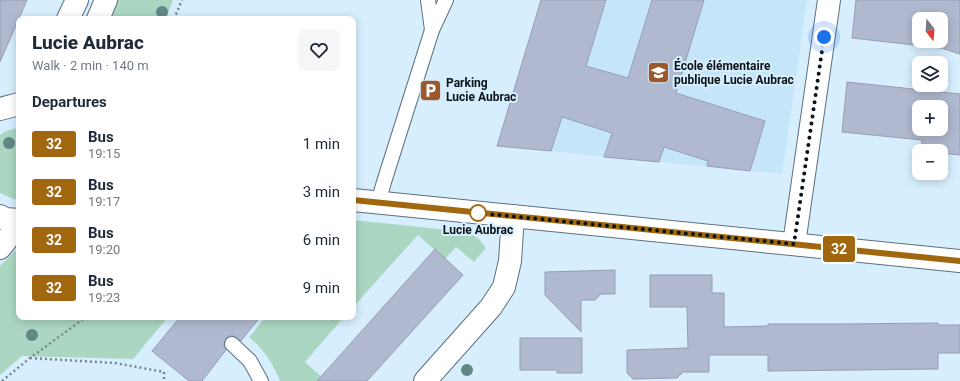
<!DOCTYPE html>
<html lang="en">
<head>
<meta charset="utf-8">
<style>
	body { margin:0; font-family:Roboto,sans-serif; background:#f6f6f7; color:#1f2937; height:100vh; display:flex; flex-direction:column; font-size:15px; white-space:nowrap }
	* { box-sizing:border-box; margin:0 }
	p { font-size:13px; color:#747a83 }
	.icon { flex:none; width:22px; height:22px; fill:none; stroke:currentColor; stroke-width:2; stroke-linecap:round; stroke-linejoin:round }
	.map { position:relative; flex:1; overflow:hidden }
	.details { position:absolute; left:16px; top:16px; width:340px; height:304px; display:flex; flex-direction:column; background:#fff; border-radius:8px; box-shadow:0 2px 10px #0003 }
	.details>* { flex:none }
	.badge { padding:0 8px; border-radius:3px; font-size:14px; line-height:26px }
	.needle { width:26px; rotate:163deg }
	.controls { position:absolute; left:912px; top:12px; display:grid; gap:8px }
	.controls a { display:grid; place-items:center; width:36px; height:36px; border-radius:8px; background:#fff; box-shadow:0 2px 10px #0003; font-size:20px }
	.you { position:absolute; width:20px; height:20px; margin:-10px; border:3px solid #fff; border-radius:50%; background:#1a73e8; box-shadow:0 0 0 6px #1a73e833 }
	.map>.badge { position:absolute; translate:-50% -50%; box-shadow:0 0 0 2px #fff }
	h2 { padding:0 16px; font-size:15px; line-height:36px }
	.round { display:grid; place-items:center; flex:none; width:42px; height:42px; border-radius:8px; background:#f6f6f7 }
	.head { display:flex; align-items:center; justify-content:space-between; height:68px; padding:0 16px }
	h1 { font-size:19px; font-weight:800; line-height:30px }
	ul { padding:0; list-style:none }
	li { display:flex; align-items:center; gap:12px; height:48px; padding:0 16px }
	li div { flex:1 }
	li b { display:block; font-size:15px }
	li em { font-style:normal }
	li .badge { min-width:44px; font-weight:700; text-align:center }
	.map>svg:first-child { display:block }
	.built { fill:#c5e5f9 }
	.green { fill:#abd7c2 }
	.building { fill:#b0b9cf; stroke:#969eb4; fill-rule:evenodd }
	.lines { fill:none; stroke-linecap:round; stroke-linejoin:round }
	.service-casing { stroke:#5c717e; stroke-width:16 }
	.minor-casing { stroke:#5c717e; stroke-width:24 }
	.secondary-casing { stroke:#5c717e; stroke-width:24 }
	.path { stroke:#74858f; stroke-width:2.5; stroke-dasharray:2 3; stroke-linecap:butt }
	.service { stroke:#fff; stroke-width:14 }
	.minor { stroke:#fff; stroke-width:22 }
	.secondary { stroke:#fff; stroke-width:22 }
	.tree { fill:#628885 }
	.line-casing { stroke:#fff; stroke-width:9 }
	.line { stroke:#a0670f; stroke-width:6 }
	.walk { stroke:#091217; stroke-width:4; stroke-dasharray:0 7.2 }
	.stop-dot { fill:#fff; stroke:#a0670f; stroke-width:2 }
	.labels { text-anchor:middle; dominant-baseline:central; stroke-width:4; stroke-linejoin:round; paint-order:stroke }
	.poi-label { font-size:12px; font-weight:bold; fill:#091217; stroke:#d6eefd; text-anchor:start }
	.stop-label { font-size:12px; font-weight:bold; fill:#091217; stroke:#d6eefd }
</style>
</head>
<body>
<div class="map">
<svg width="960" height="381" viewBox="0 0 960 381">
	<rect width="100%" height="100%" fill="#d6eefd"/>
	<polygon class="built" points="541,0 807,0 782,174 497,146"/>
	<g class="green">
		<polygon points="113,0 173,0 166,19 105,19"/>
		<polygon points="17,128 19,128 19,200 13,199 0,193 0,135 6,131"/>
		<polygon points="353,220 467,232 479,239 486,248 474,262 456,247 445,259 418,235 353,307"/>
		<polygon points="19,247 19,317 168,317 133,359 22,356 0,375 0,266"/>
		<path d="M266,317H344L305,362L326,381H280C273,363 264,350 249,337Z"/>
	</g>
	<g class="building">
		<polygon points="0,0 27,0 0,62"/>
		<polygon points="541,0 606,0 586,66 628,78 652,0 704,0 676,93 765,121 750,171 707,166 708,161 664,147 659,162 604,157 612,133 562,117 551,151 497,146"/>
		<path d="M856,0H960V54L941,48L852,38ZM919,19H941V41H919Z"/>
		<path d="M847,82L960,94V155L941,153V151H921L922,140L842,132ZM919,107H941V129H919Z"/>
		<polygon points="435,249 463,275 367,381 317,381"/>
		<polygon points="615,270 615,294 601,294 595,300 581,300 581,332 545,295 545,272"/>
		<polygon points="650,275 712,275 712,293 724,293 724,327 768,326 768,324 839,324 938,323 938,325 960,325 960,353 938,353 938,369 768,371 768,355 709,355 709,372 683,372 677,378 633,379 627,373 627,350 688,348 687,307 650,307"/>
		<polygon points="180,317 260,317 241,341 234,336 229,336 226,338 224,346 226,350 202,381 189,381 152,351"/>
		<polygon points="520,338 582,338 582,373 557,373 557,370 520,370"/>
	</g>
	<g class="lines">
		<defs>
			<g id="service">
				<polyline points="428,0 432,30 446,0"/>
				<polyline points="378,203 384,182 432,30"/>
				<polyline points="232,344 250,361 261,381"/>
			</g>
			<g id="minor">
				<polyline points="353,200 960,261"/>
				<polyline points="794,244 829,0"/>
				<polyline points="425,381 491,307 504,287 510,261 513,216"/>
			</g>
			<g id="secondary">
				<polyline points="68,19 77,0"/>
				<polyline points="98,19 106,0"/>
				<polyline points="0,109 19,104"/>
				<polyline points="0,216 5,219 19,220"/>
				<polyline points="0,248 19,224"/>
			</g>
		</defs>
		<use href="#service" class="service-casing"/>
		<use href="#minor" class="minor-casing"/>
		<use href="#secondary" class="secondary-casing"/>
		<g class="path">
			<polyline points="174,19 182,0"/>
			<polyline points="30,358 115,363 164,372 164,381"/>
			<polyline points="2,381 30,358 86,317"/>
		</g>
		<use href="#service" class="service"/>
		<use href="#minor" class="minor"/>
		<use href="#secondary" class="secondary"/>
	</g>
	<g class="tree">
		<circle cx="162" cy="12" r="6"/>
		<circle cx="9" cy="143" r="6"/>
		<circle cx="32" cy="335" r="6"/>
		<circle cx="467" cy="370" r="6"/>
	</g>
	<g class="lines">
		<defs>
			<polyline id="line" points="353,200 960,261"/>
		</defs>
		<use href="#line" class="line-casing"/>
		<use href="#line" class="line"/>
		<polyline class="walk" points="478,213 794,244 824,37"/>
	</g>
	<defs>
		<symbol id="school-square" viewBox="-11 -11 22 22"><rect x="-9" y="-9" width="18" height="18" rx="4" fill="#9d572d" stroke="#d6eefd"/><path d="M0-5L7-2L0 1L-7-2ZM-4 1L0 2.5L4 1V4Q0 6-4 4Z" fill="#fff"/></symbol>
		<symbol id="parking-square" viewBox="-11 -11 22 22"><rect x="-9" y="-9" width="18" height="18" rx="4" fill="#9d572d" stroke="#d6eefd"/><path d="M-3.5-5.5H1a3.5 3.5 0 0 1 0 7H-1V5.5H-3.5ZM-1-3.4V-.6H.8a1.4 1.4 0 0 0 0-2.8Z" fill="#fff"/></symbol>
	</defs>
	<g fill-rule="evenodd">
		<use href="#school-square" x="646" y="60" width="25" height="25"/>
		<use href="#parking-square" x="418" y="78" width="25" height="25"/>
	</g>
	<circle class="stop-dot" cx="478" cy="213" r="8"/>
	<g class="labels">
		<g class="poi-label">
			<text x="674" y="66">École élémentaire<tspan x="674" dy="14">publique Lucie Aubrac</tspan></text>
			<text x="446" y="83">Parking<tspan x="446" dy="14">Lucie Aubrac</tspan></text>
		</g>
		<g class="stop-label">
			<text x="478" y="230">Lucie Aubrac</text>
		</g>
	</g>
</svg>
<div class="controls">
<a><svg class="needle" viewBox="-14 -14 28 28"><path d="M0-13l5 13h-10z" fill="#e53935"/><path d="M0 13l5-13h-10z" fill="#747a83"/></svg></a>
<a><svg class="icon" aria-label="layers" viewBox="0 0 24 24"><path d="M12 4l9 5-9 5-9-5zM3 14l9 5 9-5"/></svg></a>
<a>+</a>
<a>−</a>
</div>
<div class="you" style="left:824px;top:37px"></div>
<b class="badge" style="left:839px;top:249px;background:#a0670f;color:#fff">32</b>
<section class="details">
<div class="head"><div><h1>Lucie Aubrac</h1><p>Walk · 2 min · 140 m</p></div><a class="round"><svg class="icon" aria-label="heart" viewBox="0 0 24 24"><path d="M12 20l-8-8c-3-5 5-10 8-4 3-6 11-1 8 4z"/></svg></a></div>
<h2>Departures</h2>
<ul>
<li><span class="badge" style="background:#a0670f;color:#fff">32</span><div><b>Bus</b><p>19:15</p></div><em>1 min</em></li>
<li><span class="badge" style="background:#a0670f;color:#fff">32</span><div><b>Bus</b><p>19:17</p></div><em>3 min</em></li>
<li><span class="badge" style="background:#a0670f;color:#fff">32</span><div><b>Bus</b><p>19:20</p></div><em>6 min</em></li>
<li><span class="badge" style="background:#a0670f;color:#fff">32</span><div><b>Bus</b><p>19:23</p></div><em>9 min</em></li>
</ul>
</section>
</div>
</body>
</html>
